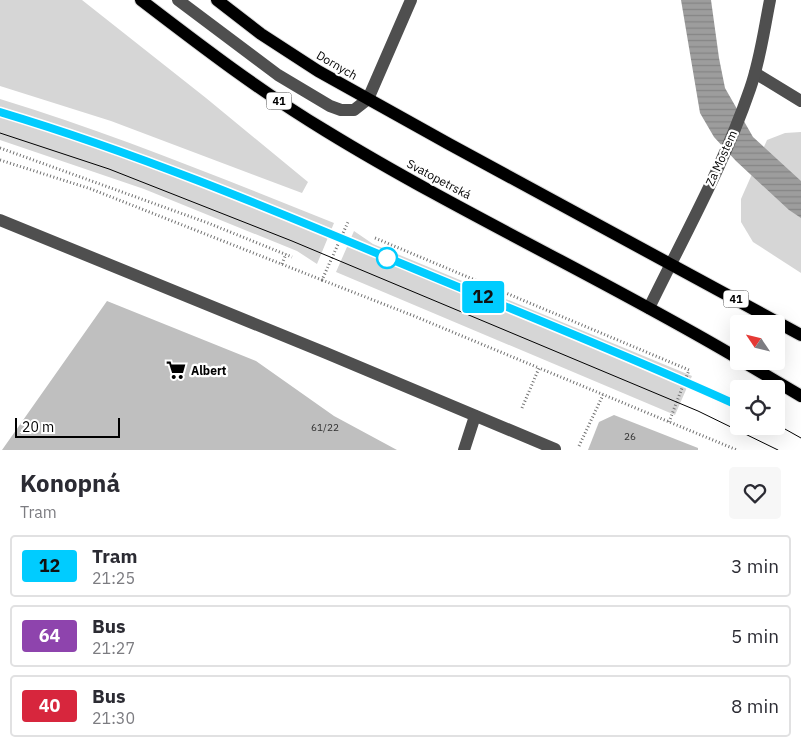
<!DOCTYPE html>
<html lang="en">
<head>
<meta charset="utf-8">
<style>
	body { margin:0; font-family:"IBM Plex Sans",sans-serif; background:#f7f7f7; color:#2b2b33; height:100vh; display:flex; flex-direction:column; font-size:19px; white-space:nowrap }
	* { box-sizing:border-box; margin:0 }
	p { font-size:16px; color:#7c7c81 }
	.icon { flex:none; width:28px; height:28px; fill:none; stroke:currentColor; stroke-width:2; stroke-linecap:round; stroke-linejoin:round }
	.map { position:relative; height:450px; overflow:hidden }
	.details { display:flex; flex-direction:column; background:#fff; flex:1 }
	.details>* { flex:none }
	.badge { padding:0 10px; border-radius:4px; font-size:18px; line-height:32px }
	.needle { width:32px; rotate:305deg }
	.buttons { position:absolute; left:730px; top:315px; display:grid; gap:10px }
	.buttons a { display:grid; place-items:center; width:55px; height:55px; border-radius:5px; background:#fff; box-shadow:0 5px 20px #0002; font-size:25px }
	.scale { position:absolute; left:15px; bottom:12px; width:105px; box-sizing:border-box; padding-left:5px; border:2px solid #000; border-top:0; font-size:14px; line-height:18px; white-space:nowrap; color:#000; -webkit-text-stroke:4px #fff; paint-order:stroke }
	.map>.badge { position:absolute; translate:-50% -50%; box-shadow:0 0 0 2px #fff }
	.round { display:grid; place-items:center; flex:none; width:52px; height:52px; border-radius:5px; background:#f7f7f7 }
	.head { display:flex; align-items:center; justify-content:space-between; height:85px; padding:0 20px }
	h1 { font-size:24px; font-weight:800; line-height:38px }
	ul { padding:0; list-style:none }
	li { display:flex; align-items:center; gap:15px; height:62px; margin:0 10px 8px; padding:0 10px; border:2px solid #e1e1e2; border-radius:5px }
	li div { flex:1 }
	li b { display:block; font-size:19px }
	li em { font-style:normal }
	li .badge { min-width:55px; font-weight:700; text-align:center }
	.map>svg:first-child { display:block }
	.green { fill:#d6d6d6 }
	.water { fill:url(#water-rules) }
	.building { fill:#bfbfbf }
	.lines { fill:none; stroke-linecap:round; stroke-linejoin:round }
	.major-casing { stroke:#dbdbdb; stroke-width:14 }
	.path { stroke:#717171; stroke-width:3; stroke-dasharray:1 2.5; stroke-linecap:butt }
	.minor { stroke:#4f4f4f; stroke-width:12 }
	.major { stroke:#000; stroke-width:12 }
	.tram { stroke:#000; stroke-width:1 }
	.line-casing { stroke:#fff; stroke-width:11 }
	.line { stroke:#0cf; stroke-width:8 }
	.stop-dot { fill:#fff; stroke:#0cf; stroke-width:2.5 }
	.labels { text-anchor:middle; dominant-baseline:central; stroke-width:4.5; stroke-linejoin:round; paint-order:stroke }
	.number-label { font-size:10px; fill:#303030 }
	.shield { fill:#fff; stroke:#4c4c4c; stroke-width:1 }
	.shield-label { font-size:11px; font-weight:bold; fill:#000 }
	.street-label { font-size:12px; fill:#000; stroke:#fff }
	.poi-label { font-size:12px; font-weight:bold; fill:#000; stroke:#fff; text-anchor:start }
</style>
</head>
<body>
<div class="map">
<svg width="801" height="450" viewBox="0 0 801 450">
	<defs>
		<pattern id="water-rules" width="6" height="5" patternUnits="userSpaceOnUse" patternTransform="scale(1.25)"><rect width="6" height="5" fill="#9d9d9d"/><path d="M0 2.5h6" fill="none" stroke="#858585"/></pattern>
	</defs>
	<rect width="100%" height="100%" fill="#fff"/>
	<g class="green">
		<polygon points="0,0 82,0 206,98 308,182 302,193 111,121 0,86"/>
		<path d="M0,99C114,134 224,179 334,223L317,264L297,251L144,189L0,140Z"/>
		<polygon points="801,132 801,273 753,242 741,222 741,199 767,140 785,133"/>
		<polygon points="354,231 373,244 692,376 675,415 336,272"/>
	</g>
	<polygon class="water" points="681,0 711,0 719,58 725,88 753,137 801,181 801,218 789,210 736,161 714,137 700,113"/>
	<g class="building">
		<polygon points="107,301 256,361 334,416 397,450 2,450"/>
		<polygon points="614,415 698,448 698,450 588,450 599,422"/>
	</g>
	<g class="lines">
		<defs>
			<g id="major">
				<path d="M141,0C201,46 261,92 326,131C460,213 604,279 739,359"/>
				<polyline points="217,0 261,34 318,71 449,144 801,335"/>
				<polyline points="742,361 801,396"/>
			</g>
		</defs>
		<use href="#major" class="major-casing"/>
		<g class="path">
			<polyline points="0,148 208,223 292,257"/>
			<polyline points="0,160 91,189 322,280 348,222"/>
			<polyline points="375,238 689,370 669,422"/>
			<polyline points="282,264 286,254"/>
			<polyline points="322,280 414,316 539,368"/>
			<polyline points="522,408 539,368 737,450"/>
			<polyline points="579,446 603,395"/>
		</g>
		<g class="minor">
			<polyline points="178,0 278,75 330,106 341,110 354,110 368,99 411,0"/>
			<polyline points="755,73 801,101"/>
			<polyline points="0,220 326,353 555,449"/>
			<path d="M649,308C684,236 724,165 750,89C760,61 764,30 770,0"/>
			<polyline points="464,450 475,416"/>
		</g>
		<use href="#major" class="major"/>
		<g class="tram">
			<path d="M0,112C135,153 266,208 396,262C511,309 626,354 739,406"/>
			<polyline points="0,133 109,169 292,241 698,411 778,450"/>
			<polyline points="776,424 801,438"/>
		</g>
	</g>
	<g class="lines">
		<defs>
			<path id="line" d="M0,112C134,152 264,206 393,260C508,308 625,354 739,406"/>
		</defs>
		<use href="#line" class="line-casing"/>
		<use href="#line" class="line"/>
	</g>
	<defs>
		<symbol id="supermarket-bare" viewBox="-9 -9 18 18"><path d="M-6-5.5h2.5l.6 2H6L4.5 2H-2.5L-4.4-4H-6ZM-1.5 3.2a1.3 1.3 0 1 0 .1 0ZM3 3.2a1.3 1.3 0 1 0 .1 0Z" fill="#000" stroke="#fff" stroke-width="2.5" paint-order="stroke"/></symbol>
	</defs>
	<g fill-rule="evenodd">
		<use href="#supermarket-bare" x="162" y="356" width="28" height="28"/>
	</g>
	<circle class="stop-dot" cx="387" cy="258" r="10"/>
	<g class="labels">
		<g class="number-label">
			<text x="325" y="427">61/22</text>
			<text x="630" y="436">26</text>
		</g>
		<g class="shield">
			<rect x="266.5" y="92.5" width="25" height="17" rx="4"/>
			<rect x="723.5" y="290.5" width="25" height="17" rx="4"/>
		</g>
		<g class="shield-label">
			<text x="279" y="101">41</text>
			<text x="736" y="299">41</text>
		</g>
		<g class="street-label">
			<text transform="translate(337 65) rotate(30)">Dornych</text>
			<text transform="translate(721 158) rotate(-66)">Za Mostem</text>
			<text transform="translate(439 179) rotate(28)">Svatopetrská</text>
		</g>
		<g class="poi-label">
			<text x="191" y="370">Albert</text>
		</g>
	</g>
</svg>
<div class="buttons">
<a><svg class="needle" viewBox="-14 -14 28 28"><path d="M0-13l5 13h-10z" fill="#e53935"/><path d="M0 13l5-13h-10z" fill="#7c7c81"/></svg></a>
<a><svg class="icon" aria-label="locate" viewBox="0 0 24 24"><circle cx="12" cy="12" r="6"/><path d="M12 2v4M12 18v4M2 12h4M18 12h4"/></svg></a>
</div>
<div class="scale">20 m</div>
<b class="badge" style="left:483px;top:297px;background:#0cf;color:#111">12</b>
</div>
<section class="details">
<div class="head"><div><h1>Konopná</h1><p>Tram</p></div><a class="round"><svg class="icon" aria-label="heart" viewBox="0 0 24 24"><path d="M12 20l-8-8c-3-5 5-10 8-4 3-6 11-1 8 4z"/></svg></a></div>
<ul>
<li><span class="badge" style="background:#0cf;color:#111">12</span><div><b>Tram</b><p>21:25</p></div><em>3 min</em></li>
<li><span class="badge" style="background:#8e44ad;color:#fff">64</span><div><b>Bus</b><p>21:27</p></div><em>5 min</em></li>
<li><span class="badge" style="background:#d7263d;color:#fff">40</span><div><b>Bus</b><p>21:30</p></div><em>8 min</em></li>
</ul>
</section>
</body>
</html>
